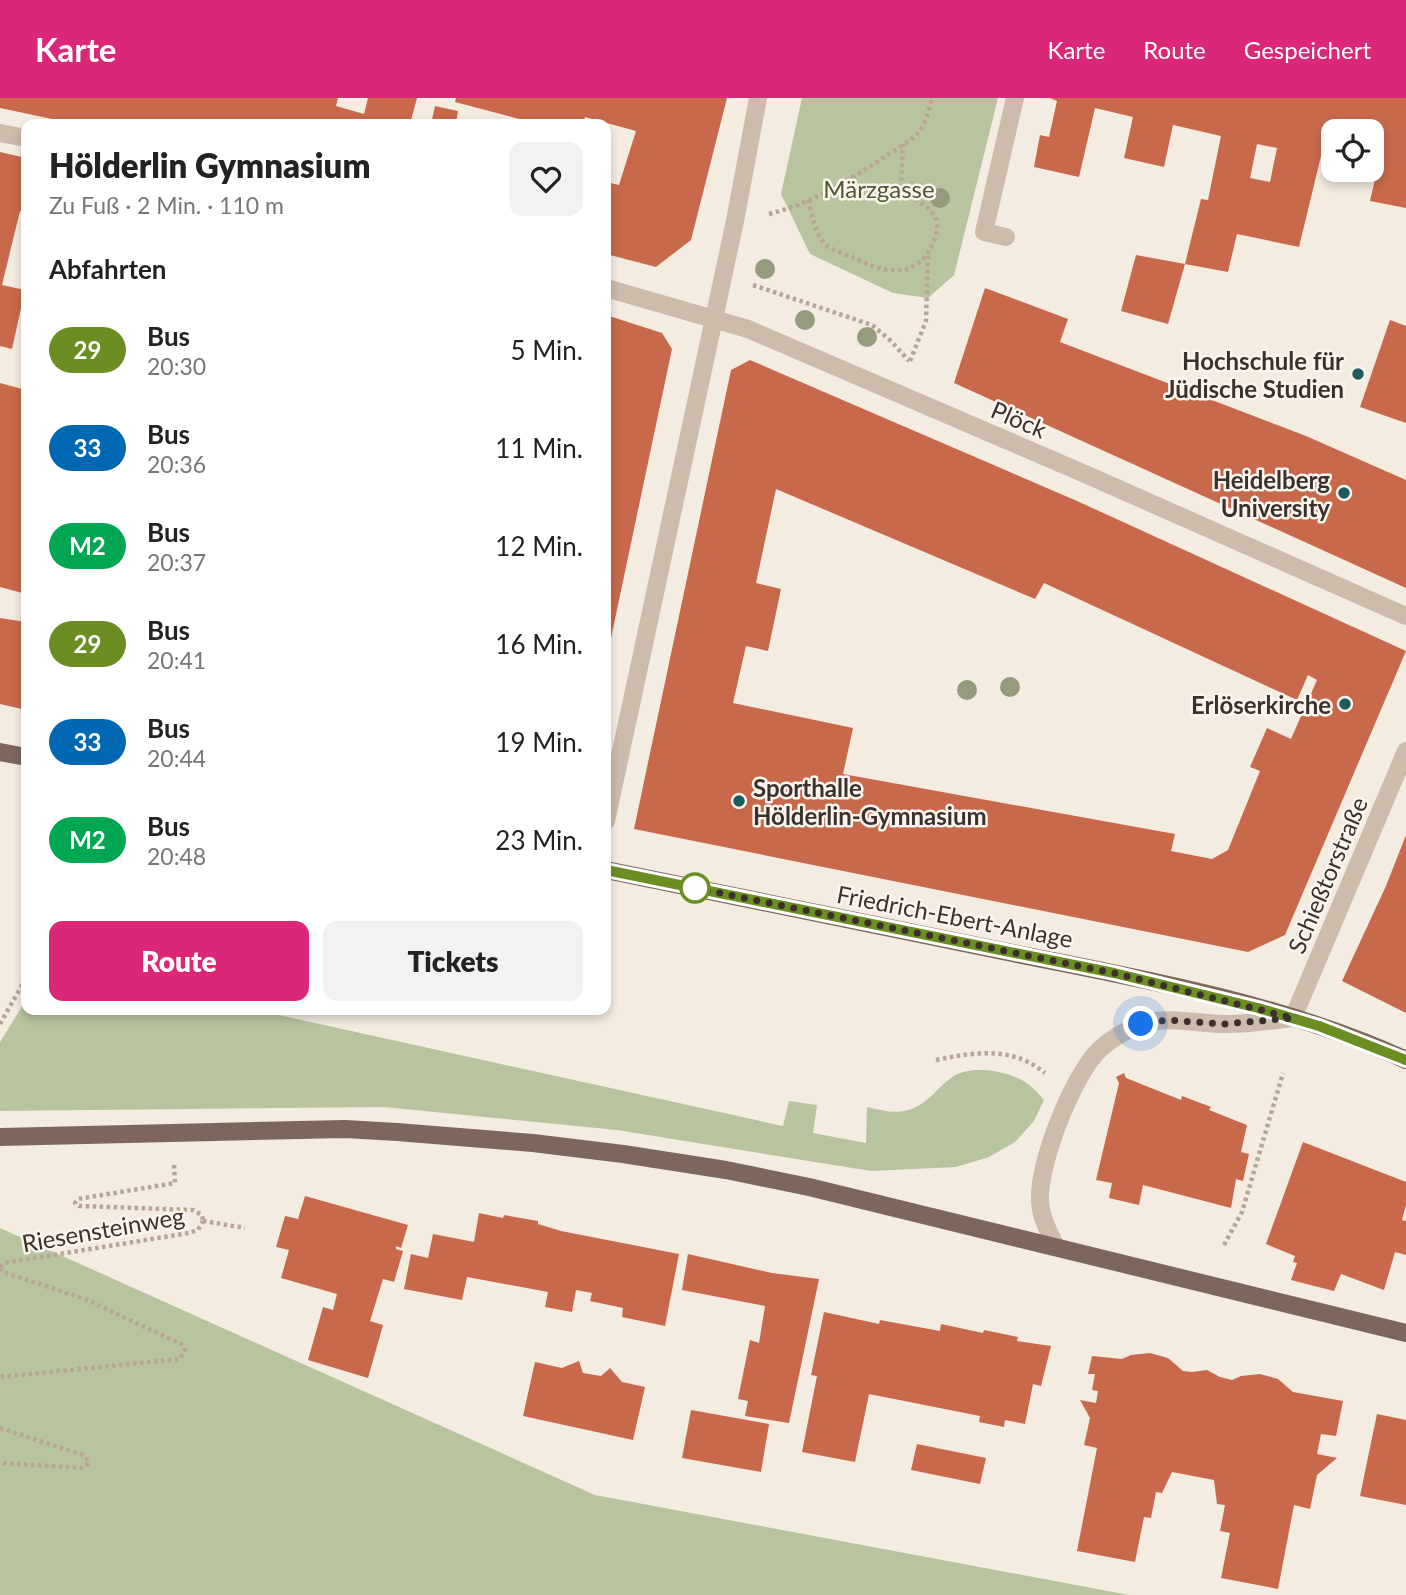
<!DOCTYPE html>
<html lang="de">
<head>
<meta charset="utf-8">
<style>
	body { margin:0; font-family:Lato,sans-serif; background:#f2f2f2; color:#222; height:100vh; display:flex; flex-direction:column; font-size:26px; white-space:nowrap }
	* { box-sizing:border-box; margin:0 }
	p { font-size:23px; color:#767676 }
	.icon { flex:none; width:38px; height:38px; fill:none; stroke:currentColor; stroke-width:2; stroke-linecap:round; stroke-linejoin:round }
	.map { position:relative; flex:1; overflow:hidden }
	.details { position:absolute; left:21px; top:21px; width:590px; height:896px; display:flex; flex-direction:column; background:#fff; border-radius:14px; box-shadow:0 4px 10px #0003 }
	.details>* { flex:none }
	.badge { padding:0 14px; border-radius:23px; font-size:24px; line-height:46px }
	.tools { position:absolute; left:1321px; top:21px; display:grid; gap:14px }
	.tools a { display:grid; place-items:center; width:63px; height:63px; border-radius:14px; background:#fff; box-shadow:0 4px 10px #0003; font-size:35px }
	.you { position:absolute; width:35px; height:35px; margin:-18px; border:5px solid #fff; border-radius:50%; background:#1a73e8; box-shadow:0 0 0 10px #1a73e833 }
	.map>.badge { position:absolute; translate:-50% -50%; box-shadow:0 0 0 4px #fff }
	h2 { padding:0 28px; font-size:26px; line-height:63px }
	.round { display:grid; place-items:center; flex:none; width:74px; height:74px; border-radius:14px; background:#f2f2f2 }
	.summary { display:flex; align-items:center; justify-content:space-between; height:119px; padding:0 28px }
	h1 { font-size:33px; font-weight:800; line-height:52px }
	.button { display:flex; gap:14px; margin-top:auto; padding:14px 28px }
	.button a { flex:1; height:80px; border-radius:14px; background:#db2777; color:#fff; font-size:28px; font-weight:800; line-height:80px; text-align:center }
	.button a+a { background:#f2f2f2; color:#222 }
	ul { padding:0; list-style:none }
	li { display:flex; align-items:center; gap:21px; height:98px; padding:0 28px }
	li div { flex:1 }
	li b { display:block; font-size:26px }
	li em { font-style:normal }
	li .badge { min-width:77px; font-weight:700; text-align:center }
	header { display:flex; align-items:center; gap:42px; box-sizing:border-box; height:98px; padding:0 35px; background:#db2777; color:#fff }
	header strong { font-size:33px }
	nav { display:flex; gap:38px; margin-inline-start:auto; font-size:24px }
	.map>svg:first-child { display:block }
	.green { fill:#b8c4a0 }
	.building { fill:#c8694b; fill-rule:evenodd }
	.lines { fill:none; stroke-linecap:round; stroke-linejoin:round }
	.path { stroke:#b9a596; stroke-width:4.5; stroke-dasharray:3.5 3.5; stroke-linecap:butt }
	.minor { stroke:#cdbbac; stroke-width:18 }
	.major { stroke:#7d675c; stroke-width:18 }
	.tree { fill:#969b7f }
	.line-casing { stroke:#fff; stroke-width:16 }
	.line { stroke:#6b8e23; stroke-width:10 }
	.walk { stroke:#3b302b; stroke-width:7; stroke-dasharray:0 12.6 }
	.poi-dot { fill:#1f5a5e; stroke:#fbf5ee; stroke-width:2.5 }
	.stop-dot { fill:#fff; stroke:#6b8e23; stroke-width:3.5 }
	.labels { text-anchor:middle; dominant-baseline:central; stroke-width:5; stroke-linejoin:round; paint-order:stroke }
	.park-label { font-size:24px; fill:#4a5a2e; stroke:#fbf5ee }
	.poi-label { font-size:24px; font-weight:bold; fill:#3b302b; stroke:#fbf5ee; text-anchor:end }
	.street-label { font-size:24px; fill:#3b302b; stroke:#fbf5ee }
</style>
</head>
<body>
<header>
<strong>Karte</strong>
<nav><a>Karte</a><a>Route</a><a>Gespeichert</a></nav>
</header>
<div class="map">
<svg width="1406" height="1497" viewBox="0 0 1406 1497">
	<rect width="100%" height="100%" fill="#f4ebe1"/>
	<g class="green">
		<polygon points="802,0 998,0 954,177 928,200 893,195 810,156 781,96"/>
		<path d="M26,902V912H256L783,1028L789,1003L817,1007L813,1035L866,1045L867,1009C884,1013 898,1017 914,1010C930,1003 938,989 952,979C969,967 1002,972 1020,981C1029,985 1038,995 1044,1002L1034,1023L1015,1044L989,1059L956,1069L871,1073L617,1032L384,1009L0,1013V944Z"/>
		<polygon points="0,1130 595,1397 1129,1497 0,1497"/>
	</g>
	<g class="building">
		<polygon points="0,0 338,0 336,8 364,16 368,0 417,0 410,26 76,26 0,10"/>
		<polygon points="456,0 727,0 691,142 656,169 606,156 606,84 619,87 636,33 585,19 583,26 526,26 527,23 455,4"/>
		<path d="M1050,0H1406V110L1370,103L1376,77L1372,72V33H1334V61L1321,58L1299,149L1237,136L1228,174L1185,166L1201,101L1208,102L1221,38L1173,27L1164,69L1124,60L1133,19L1095,10L1079,79L1034,69L1040,37L1049,39L1057,3ZM1257,46L1277,50L1270,84L1250,80Z"/>
		<polygon points="435,8 458,13 456,26 431,26"/>
		<polygon points="0,54 26,60 26,114 20,113 2,187 25,192 12,251 0,248"/>
		<polygon points="1136,157 1185,166 1168,226 1121,213"/>
		<polygon points="985,190 1068,221 1060,244 1306,338 1406,382 1406,490 954,285"/>
		<polygon points="606,217 662,235 672,251 607,559"/>
		<polygon points="1390,222 1406,228 1406,325 1360,309"/>
		<path d="M750,262L1077,403L1406,553L1285,837L1248,854L634,731L731,272ZM776,391L1035,501L1044,485L1297,602L1308,577L1317,582L1291,641L1267,630L1250,669L1260,673L1228,752L1212,761L1171,753L1175,736L843,676L853,630L733,605L746,548L768,553L781,491L756,485Z"/>
		<polygon points="0,285 26,292 26,496 0,489"/>
		<polygon points="0,520 26,524 26,612 0,606"/>
		<polygon points="1406,737 1406,915 1342,883 1386,788"/>
		<polygon points="1124,975 1126,980 1181,1002 1182,998 1211,1009 1209,1012 1247,1027 1241,1054 1249,1056 1243,1083 1236,1081 1231,1110 1143,1087 1139,1107 1109,1100 1112,1085 1096,1082 1119,985 1116,979"/>
		<polygon points="1303,1044 1406,1084 1406,1107 1402,1122 1406,1123 1406,1157 1395,1154 1384,1192 1341,1176 1334,1193 1291,1182 1297,1165 1293,1164 1295,1158 1266,1146"/>
		<polygon points="305,1098 408,1127 401,1150 396,1148 396,1151 403,1153 394,1184 383,1181 370,1223 383,1227 368,1280 308,1262 323,1209 333,1212 337,1196 281,1180 289,1152 276,1149 285,1118 298,1121"/>
		<polygon points="479,1115 503,1120 504,1117 538,1123 538,1126 561,1133 679,1156 665,1228 622,1219 623,1210 590,1203 592,1195 576,1192 572,1214 545,1209 548,1194 467,1179 462,1202 404,1191 411,1156 428,1160 433,1136 474,1144"/>
		<polygon points="688,1156 772,1175 819,1181 789,1325 745,1318 748,1303 738,1301 750,1242 759,1245 765,1208 682,1192"/>
		<polygon points="824,1214 879,1226 880,1222 940,1233 941,1226 983,1235 984,1232 1018,1239 1017,1243 1051,1248 1041,1288 1033,1286 1025,1326 1005,1322 1004,1329 979,1324 980,1318 869,1296 855,1364 802,1354 817,1278 811,1277"/>
		<polygon points="1150,1255 1168,1260 1183,1273 1192,1274 1207,1272 1220,1279 1232,1282 1241,1278 1260,1276 1278,1281 1293,1294 1343,1303 1336,1338 1321,1336 1317,1356 1337,1360 1317,1377 1310,1411 1294,1407 1278,1491 1221,1480 1230,1435 1220,1433 1225,1407 1217,1406 1214,1382 1172,1374 1162,1395 1156,1394 1151,1420 1144,1419 1135,1464 1077,1453 1097,1350 1084,1347 1090,1320 1080,1302 1096,1305 1098,1293 1092,1292 1095,1276 1088,1276 1092,1258 1122,1261 1131,1257"/>
		<polygon points="579,1263 583,1275 601,1278 610,1270 622,1284 645,1289 633,1342 523,1318 535,1264 562,1270"/>
		<polygon points="691,1312 769,1326 761,1374 682,1360"/>
		<polygon points="1377,1316 1406,1322 1406,1407 1360,1398"/>
		<polygon points="917,1346 986,1360 980,1386 911,1372"/>
	</g>
	<g class="lines">
		<g class="path">
			<path d="M808,102C812,115 815,137 826,147C831,152 843,155 850,158C880,173 914,185 932,147C936,140 939,129 936,122C930,106 912,102 901,90L903,46"/>
			<path d="M769,116C813,105 849,82 886,58C896,51 910,44 918,35C926,25 929,12 932,0"/>
			<polyline points="753,187 872,227 891,243 909,263"/>
			<polyline points="910,263 926,223 928,156"/>
			<polyline points="0,926 26,880"/>
			<path d="M936,962C975,954 1012,948 1045,975"/>
			<polyline points="174,1067 175,1085 78,1101 75,1105 79,1108 193,1112 202,1117 203,1123"/>
			<polyline points="203,1123 245,1130"/>
			<polyline points="1224,1147 1242,1114 1283,975"/>
			<polyline points="0,1169 4,1165 189,1135 198,1132 203,1123"/>
			<polyline points="0,1170 3,1174 85,1201 183,1247 185,1252 180,1261 0,1279"/>
			<polyline points="0,1330 83,1357 89,1364 84,1370 0,1365"/>
		</g>
		<g class="minor">
			<polyline points="0,35 26,40"/>
			<polyline points="1006,139 984,134 1015,0"/>
			<polyline points="606,190 748,231 1085,376 1406,518"/>
			<polyline points="606,723 735,123 758,0"/>
			<path d="M1056,1149C1049,1134 1041,1120 1040,1104C1038,1066 1072,979 1099,952C1112,940 1127,931 1145,925C1171,918 1197,926 1224,926C1247,927 1271,922 1293,920L1406,653"/>
		</g>
		<g class="major">
			<polyline points="0,654 26,659"/>
			<path d="M606,772C743,800 880,828 1017,856C1144,881 1288,907 1406,962"/>
			<polyline points="0,1039 345,1031 397,1034 533,1045 623,1056 726,1072 809,1089 1406,1235"/>
		</g>
	</g>
	<g class="tree">
		<circle cx="940" cy="100" r="10"/>
		<circle cx="765" cy="171" r="10"/>
		<circle cx="805" cy="222" r="10"/>
		<circle cx="867" cy="239" r="10"/>
		<circle cx="1010" cy="589" r="10"/>
		<circle cx="967" cy="592" r="10"/>
	</g>
	<g class="lines">
		<defs>
			<polyline id="line" points="606,772 1114,875 1258,910 1319,928 1406,962"/>
		</defs>
		<use href="#line" class="line-casing"/>
		<use href="#line" class="line"/>
		<polyline class="walk" points="695,790 1114,875 1293,920 1224,926 1168,922 1141,926"/>
	</g>
	<g class="poi-dot">
		<circle cx="1358" cy="276" r="7"/>
		<circle cx="1344" cy="395" r="7"/>
		<circle cx="1345" cy="606" r="7"/>
		<circle cx="739" cy="703" r="7"/>
	</g>
	<circle class="stop-dot" cx="695" cy="790" r="14"/>
	<g class="labels">
		<g class="park-label">
			<text x="879" y="90">Märzgasse</text>
		</g>
		<g class="poi-label">
			<text x="1344" y="262">Hochschule für<tspan x="1344" dy="28">Jüdische Studien</tspan></text>
			<text x="1330" y="381">Heidelberg<tspan x="1330" dy="28">University</tspan></text>
			<text x="1331" y="606">Erlöserkirche</text>
			<text x="753" y="689" text-anchor="start">Sporthalle<tspan x="753" dy="28">Hölderlin-Gymnasium</tspan></text>
		</g>
		<g class="street-label">
			<text transform="translate(1019 321) rotate(23)">Plöck</text>
			<text transform="translate(1327 777) rotate(-67)">Schießtorstraße</text>
			<text transform="translate(955 818) rotate(11)">Friedrich-Ebert-Anlage</text>
			<text transform="translate(103 1131) rotate(-10)">Riesensteinweg</text>
		</g>
	</g>
</svg>
<div class="tools">
<a><svg class="icon" aria-label="locate" viewBox="0 0 24 24"><circle cx="12" cy="12" r="6"/><path d="M12 2v4M12 18v4M2 12h4M18 12h4"/></svg></a>
</div>
<div class="you" style="left:1141px;top:926px"></div>
<section class="details">
<div class="summary"><div><h1>Hölderlin Gymnasium</h1><p>Zu Fuß · 2 Min. · 110 m</p></div><a class="round"><svg class="icon" aria-label="heart" viewBox="0 0 24 24"><path d="M12 20l-8-8c-3-5 5-10 8-4 3-6 11-1 8 4z"/></svg></a></div>
<h2>Abfahrten</h2>
<ul>
<li><span class="badge" style="background:#6b8e23;color:#fff">29</span><div><b>Bus</b><p>20:30</p></div><em>5 Min.</em></li>
<li><span class="badge" style="background:#0068b3;color:#fff">33</span><div><b>Bus</b><p>20:36</p></div><em>11 Min.</em></li>
<li><span class="badge" style="background:#00a651;color:#fff">M2</span><div><b>Bus</b><p>20:37</p></div><em>12 Min.</em></li>
<li><span class="badge" style="background:#6b8e23;color:#fff">29</span><div><b>Bus</b><p>20:41</p></div><em>16 Min.</em></li>
<li><span class="badge" style="background:#0068b3;color:#fff">33</span><div><b>Bus</b><p>20:44</p></div><em>19 Min.</em></li>
<li><span class="badge" style="background:#00a651;color:#fff">M2</span><div><b>Bus</b><p>20:48</p></div><em>23 Min.</em></li>
</ul>
<div class="button"><a>Route</a><a>Tickets</a></div>
</section>
</div>
</body>
</html>
